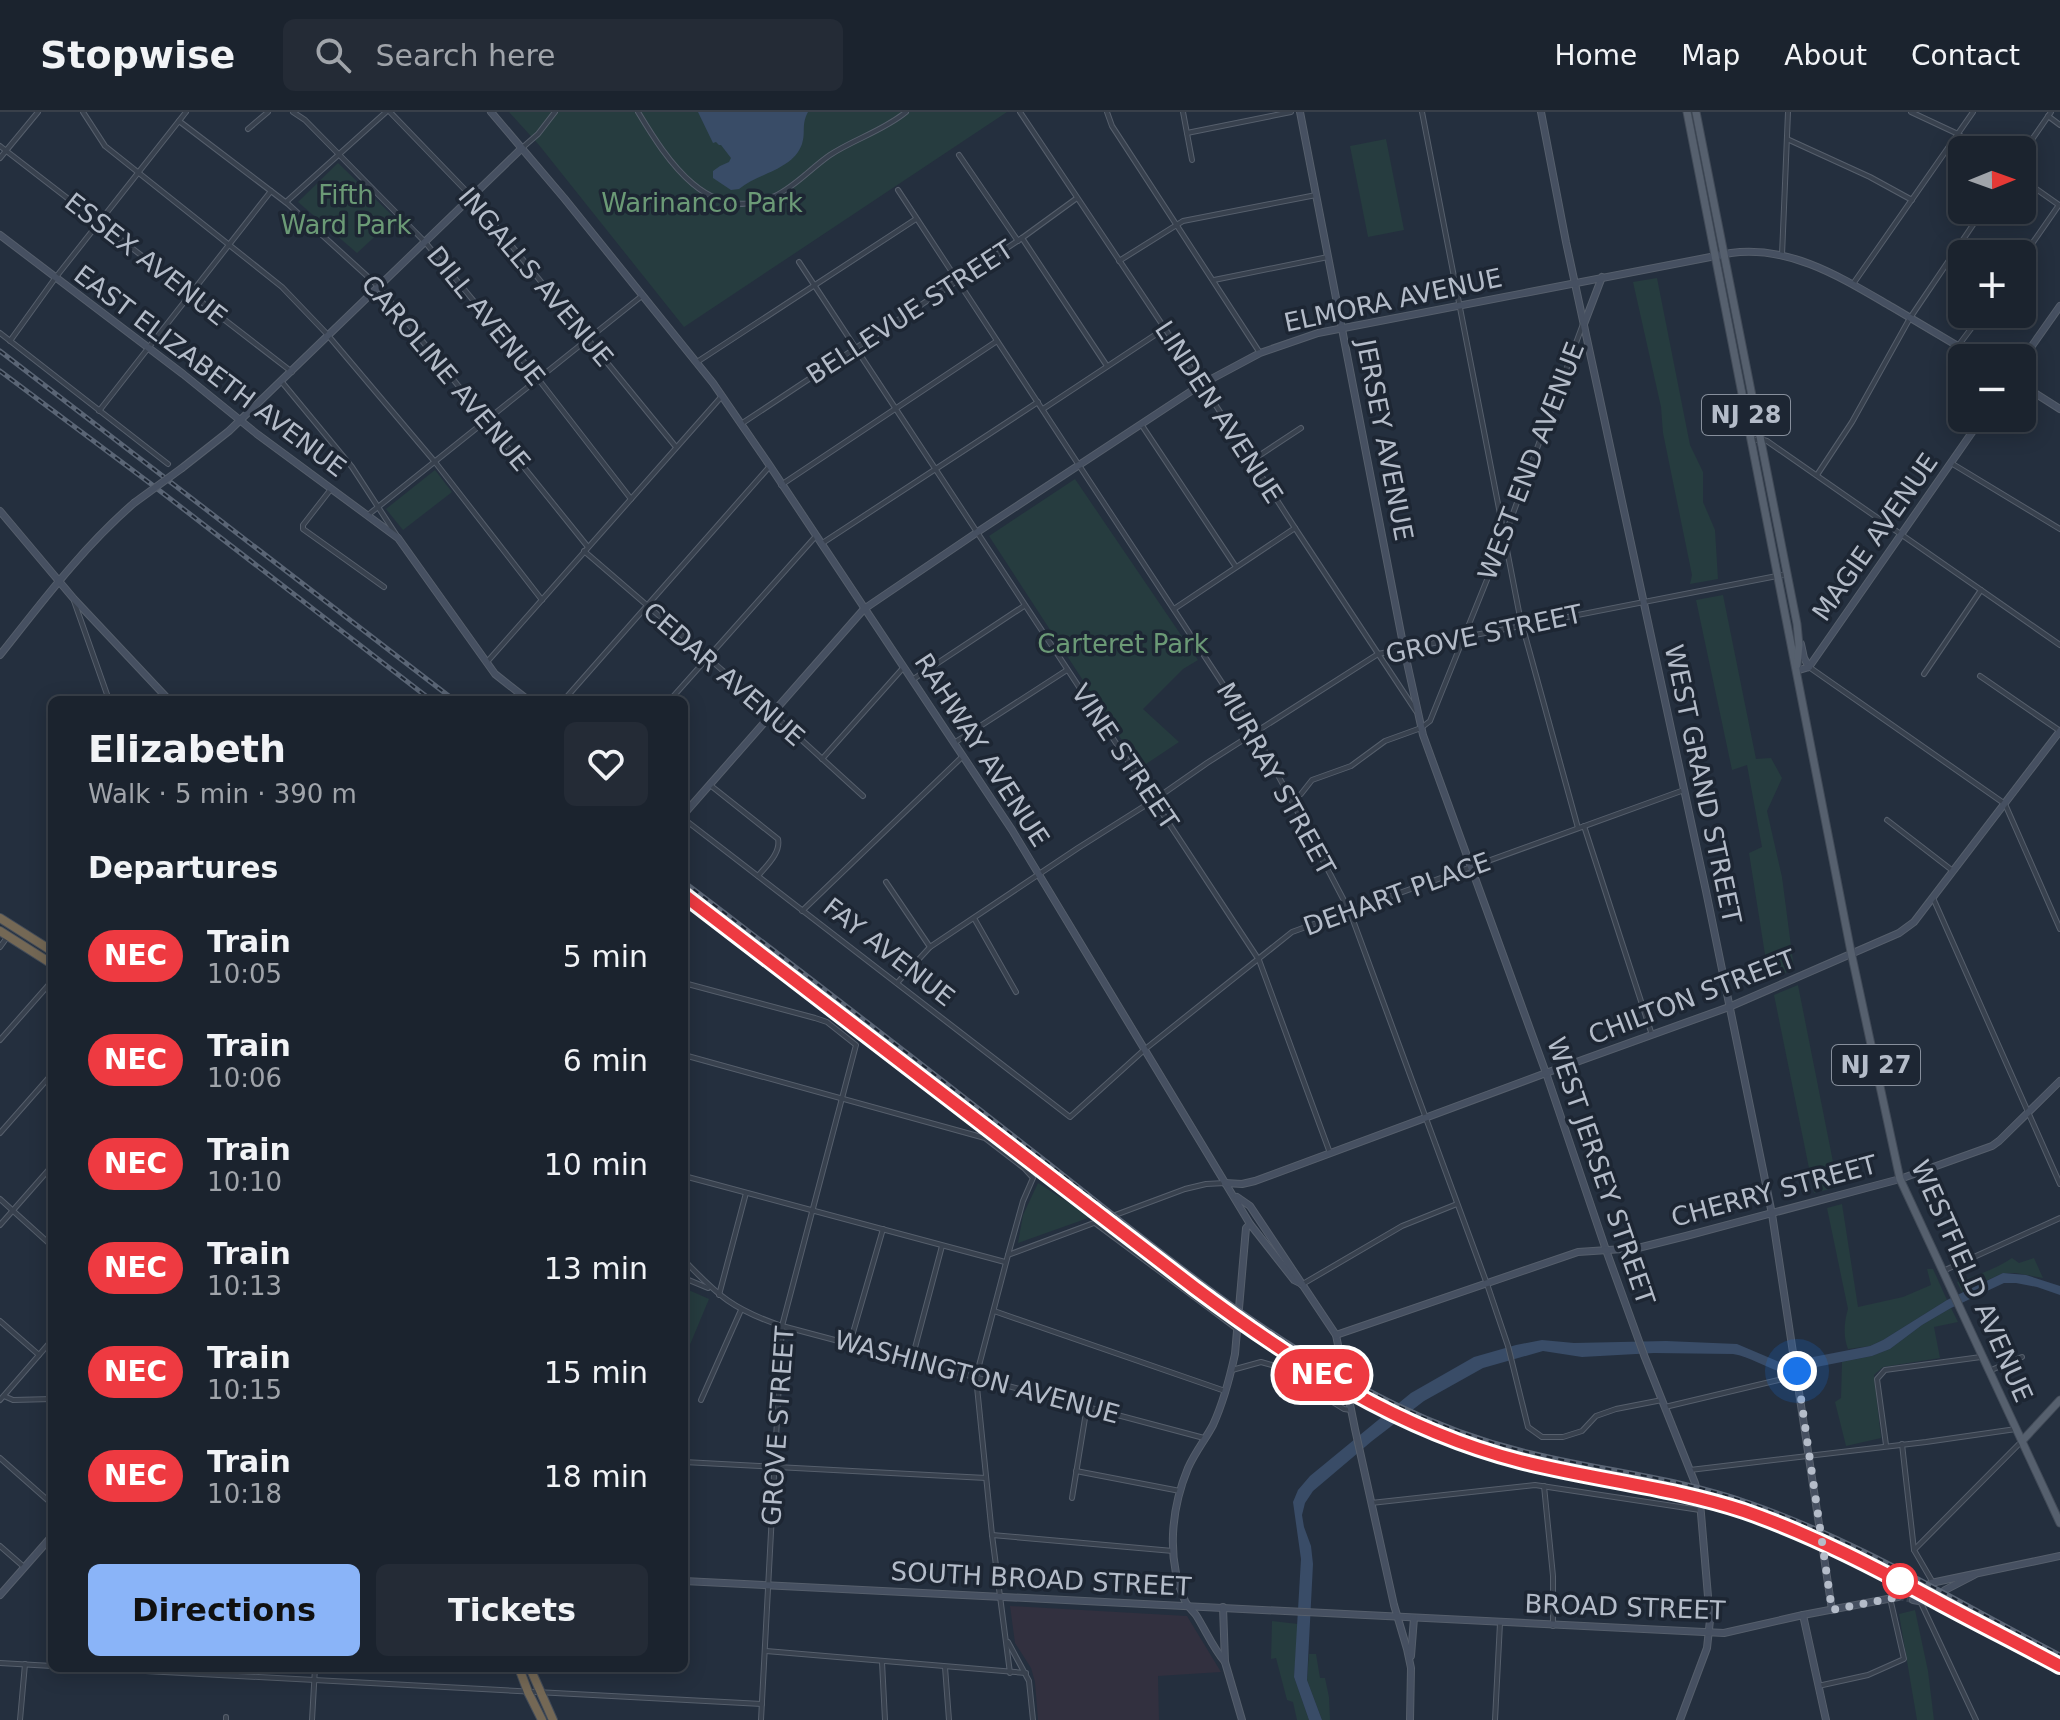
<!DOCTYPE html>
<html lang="en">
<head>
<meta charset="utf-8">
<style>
	body { margin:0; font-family:"DejaVu Sans",sans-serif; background:#242b36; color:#f1f3f6; height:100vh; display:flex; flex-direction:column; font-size:30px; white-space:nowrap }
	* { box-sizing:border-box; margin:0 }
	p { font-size:26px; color:#a0a4aa }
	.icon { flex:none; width:44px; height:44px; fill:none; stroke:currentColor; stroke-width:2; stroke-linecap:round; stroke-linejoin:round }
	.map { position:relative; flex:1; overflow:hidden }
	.side { position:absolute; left:48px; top:584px; width:640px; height:976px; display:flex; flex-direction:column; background:#1b232e; border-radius:12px; box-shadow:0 4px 20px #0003,0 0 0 2px #39404a }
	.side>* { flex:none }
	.badge { padding:0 16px; border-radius:26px; font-size:28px; line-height:52px }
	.needle { width:52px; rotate:89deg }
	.fabs { position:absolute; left:1948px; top:24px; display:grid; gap:16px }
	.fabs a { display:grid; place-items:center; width:88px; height:88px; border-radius:12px; background:#1b232e; box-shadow:0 4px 20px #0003,0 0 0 2px #39404a; font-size:40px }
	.you { position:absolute; width:40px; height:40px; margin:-20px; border:6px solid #fff; border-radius:50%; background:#1a73e8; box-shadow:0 0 0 12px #1a73e833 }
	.map>.badge { position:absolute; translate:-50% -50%; box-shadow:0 0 0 4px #fff }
	h2 { padding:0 40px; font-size:30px; line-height:72px }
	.round { display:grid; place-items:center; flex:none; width:84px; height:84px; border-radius:12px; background:#242b36 }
	.overview { display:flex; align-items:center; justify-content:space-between; height:136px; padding:0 40px }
	h1 { font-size:38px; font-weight:700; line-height:60px }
	.action { display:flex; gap:16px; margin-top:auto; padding:16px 40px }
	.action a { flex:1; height:92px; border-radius:12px; background:#8ab4f8; color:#111; font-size:32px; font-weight:700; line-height:92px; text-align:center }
	.action a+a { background:#242b36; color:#f1f3f6 }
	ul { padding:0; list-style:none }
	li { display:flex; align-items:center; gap:24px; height:104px; padding:0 40px }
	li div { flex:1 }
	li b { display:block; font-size:30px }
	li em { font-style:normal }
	li .badge { min-width:88px; font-weight:700; text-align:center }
	header { display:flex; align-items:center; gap:48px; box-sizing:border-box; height:112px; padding:0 40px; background:#1b232e; border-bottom:2px solid #39404a }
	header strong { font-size:38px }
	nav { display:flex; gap:44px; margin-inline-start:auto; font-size:28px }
	.search { width:560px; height:72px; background:#242b36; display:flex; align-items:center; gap:20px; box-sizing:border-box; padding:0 28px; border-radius:12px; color:#a0a4aa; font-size:30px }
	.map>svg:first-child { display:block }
	.medical { fill:#32303f }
	.green { fill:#263c3f }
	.water { fill:#394c67 }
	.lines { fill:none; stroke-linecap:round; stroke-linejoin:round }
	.secondary-tunnel { stroke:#3a4453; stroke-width:6; stroke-dasharray:6 3; stroke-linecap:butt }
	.street-casing { stroke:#565f6c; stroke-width:6 }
	.secondary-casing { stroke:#565f6c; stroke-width:8 }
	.primary-casing { stroke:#414a57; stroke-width:9 }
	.highway-casing { stroke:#434c59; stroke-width:10 }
	.street { stroke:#38414e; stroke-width:4 }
	.secondary { stroke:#465061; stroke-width:6 }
	.primary { stroke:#56606e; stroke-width:7 }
	.highway { stroke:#746855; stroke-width:8 }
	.rail-casing { stroke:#5a6575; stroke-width:5 }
	.rail { stroke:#1d2633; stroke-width:2; stroke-dasharray:6; stroke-linecap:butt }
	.secondary-bridge-casing { stroke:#565f6c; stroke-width:8; stroke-linecap:butt }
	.secondary-bridge { stroke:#465061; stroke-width:6 }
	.line-casing { stroke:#fff; stroke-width:18 }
	.line { stroke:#ee3a41; stroke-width:12 }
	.walk { stroke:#b4bcc9; stroke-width:8; stroke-dasharray:0 14.4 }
	.stop-dot { fill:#fff; stroke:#ee3a41; stroke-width:4 }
	.labels { text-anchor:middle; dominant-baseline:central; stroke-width:7; stroke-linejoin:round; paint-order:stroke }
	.shield { fill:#1d2633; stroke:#878f9c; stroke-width:2 }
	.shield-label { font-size:24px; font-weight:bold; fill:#b4bcc9 }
	.park-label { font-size:26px; fill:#6b9a76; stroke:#1d2633 }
	.street-label { font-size:26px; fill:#b4bcc9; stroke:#1d2633 }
</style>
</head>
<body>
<header>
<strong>Stopwise</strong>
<div class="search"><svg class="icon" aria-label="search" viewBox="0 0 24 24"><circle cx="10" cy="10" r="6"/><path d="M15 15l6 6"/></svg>Search here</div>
<nav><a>Home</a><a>Map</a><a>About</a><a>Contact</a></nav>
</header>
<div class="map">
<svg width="2060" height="1608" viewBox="0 0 2060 1608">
	<rect width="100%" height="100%" fill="#242f3e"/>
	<polygon class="medical" points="1010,1494 1187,1504 1221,1560 1158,1564 1159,1608 1038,1608 1035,1570 1031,1556 1015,1531"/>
	<g class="green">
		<polygon points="509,0 1007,0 684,215 539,33"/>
		<polygon points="1386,27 1404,118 1368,125 1350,34"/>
		<polygon points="338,51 395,106 357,141 298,90"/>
		<polygon points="1657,166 1690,333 1703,360 1703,390 1715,418 1718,467 1690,472 1692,463 1663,321 1661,295 1633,170"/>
		<polygon points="435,358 452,380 403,418 386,397"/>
		<polygon points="1075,367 1198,548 1183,557 1143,597 1179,630 1140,656 989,424"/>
		<polygon points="1723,483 1756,647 1771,646 1782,666 1767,699 1782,765 1794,857 1769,868 1749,741 1762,735 1747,653 1732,658 1696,488"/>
		<polygon points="1798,873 1838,1075 1814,1081 1774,883"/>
		<polygon points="1038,1071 1091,1105 1018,1131 1023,1103"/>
		<path d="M1842,1092L1858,1195L1903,1185L1931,1173L1927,1157H1933L1947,1188L1883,1228L1870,1234L1848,1237C1843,1225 1844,1210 1848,1197L1827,1096Z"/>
		<path d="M2012,1146L2019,1151L2034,1146L2043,1166L2016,1161H2003L1962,1180L1957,1170C1977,1163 1996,1157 2012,1146Z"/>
		<polygon points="684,1176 709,1187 684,1247"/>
		<polygon points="1951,1196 1958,1210 1934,1215 1940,1246 1883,1255 1874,1263 1881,1326 1846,1334 1835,1290 1841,1286 1842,1250 1872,1244 1890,1237 1922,1213"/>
		<polygon points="1915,1498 1928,1559 1934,1608 1917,1608 1899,1502"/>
		<polygon points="1272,1509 1298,1512 1294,1565 1309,1608 1297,1608 1293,1590 1287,1588 1276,1546 1271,1547"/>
		<polygon points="1309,1542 1316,1542 1320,1566 1325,1566 1329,1585 1330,1608 1322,1608 1307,1568"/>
	</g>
	<g class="water">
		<path d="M698,0H808C801,13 806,20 802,32C793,58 758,61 739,77L731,78L713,66V59L720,54L729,50L731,46L721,33H719L716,30L713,31Z"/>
		<path d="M2003,1161L2026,1163L2060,1174V1183L2037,1175L2016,1171H2004L1951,1196L1922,1213L1890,1237L1872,1244L1786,1261C1767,1257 1752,1245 1733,1242L1654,1241L1582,1245L1543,1239L1483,1256L1424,1289L1372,1329L1313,1379L1305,1391L1302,1403L1304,1415L1311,1434L1313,1452L1307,1568L1322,1608H1309L1294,1565L1301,1447L1293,1390L1298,1378L1310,1364L1411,1281L1474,1245L1516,1233L1542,1228L1574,1231L1666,1229L1737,1232L1782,1251L1870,1234L1883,1228L1947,1188Z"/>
	</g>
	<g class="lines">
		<g class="secondary-tunnel">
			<polyline points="1898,1485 1913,1488"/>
			<polyline points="1922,1487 1931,1471"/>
			<polyline points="1930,1491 1945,1478"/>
		</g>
		<defs>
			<g id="street">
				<polyline points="83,0 105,34 282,175 326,221 435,350 542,488"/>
				<polyline points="293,0 305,8 425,130 539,268 631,387"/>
				<polyline points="390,0 471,84 676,335"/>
				<path d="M638,0C667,48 709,115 775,84C796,74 811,56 830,43C854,27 883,19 906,0"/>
				<polyline points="1020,0 1202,272 1295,416 1416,599"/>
				<polyline points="1107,0 1112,14 1260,241"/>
				<polyline points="1183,0 1192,48"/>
				<polyline points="1422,0 1520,505 1578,716"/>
				<polyline points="1911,0 1958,22 1980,38"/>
				<polyline points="2048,4 2060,13"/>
				<polyline points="179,9 288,92 378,174 588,435"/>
				<polyline points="248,17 268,0"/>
				<polyline points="1187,21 1291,0"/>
				<polyline points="1787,27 1870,65 1912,88"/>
				<polyline points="0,34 292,260"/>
				<polyline points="522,36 538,22 555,0"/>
				<polyline points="2022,42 2051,0"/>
				<polyline points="959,43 1018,129"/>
				<polyline points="0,46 38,0"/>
				<polyline points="2022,67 2059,93"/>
				<polyline points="898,78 1255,621 1292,689 1350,800 1487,1172 1508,1234 1528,1315 1542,1325 1563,1325 1582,1319 1596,1304 1616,1297 1662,1288"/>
				<polyline points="286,90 386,0"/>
				<polyline points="1022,126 1107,254"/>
				<polyline points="1782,143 1788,0"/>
				<polyline points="2022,146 2059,93"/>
				<polyline points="1119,149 1183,109 1316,83"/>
				<polyline points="799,150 1259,848 1330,1041"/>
				<polyline points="1214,168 1328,145"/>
				<polyline points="1853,172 1973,0"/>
				<polyline points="0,221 168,352"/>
				<polyline points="10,229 56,165 186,0"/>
				<polyline points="1958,234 1982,202"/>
				<polyline points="697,250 916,107"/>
				<polyline points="281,269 352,355 397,424"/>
				<polyline points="1043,297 1164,217"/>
				<polyline points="99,299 271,79"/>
				<polyline points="741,312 1022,126 1077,86"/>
				<polyline points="1141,312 1236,455"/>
				<polyline points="1751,329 1760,327 1767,329 2060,533"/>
				<polyline points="1251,349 1301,316"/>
				<polyline points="1951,351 2060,417"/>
				<polyline points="1817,363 1852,310 1910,206 1983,98"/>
				<polyline points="781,373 997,229"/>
				<polyline points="331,377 303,413 303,417 384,475"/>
				<polyline points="368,403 643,183"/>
				<polyline points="821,432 1038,290"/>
				<polyline points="584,439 772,601 863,684"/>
				<polyline points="74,489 109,588"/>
				<polyline points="1174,497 1295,416"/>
				<polyline points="487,550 722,284"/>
				<polyline points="1809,555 2005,692 2060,817"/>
				<polyline points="1924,562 1981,478"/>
				<polyline points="1980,564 2060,619"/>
				<polyline points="912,568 1024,494"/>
				<polyline points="564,588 770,354"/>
				<polyline points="670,588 816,424"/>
				<polyline points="954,631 1067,558"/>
				<polyline points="822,647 903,556"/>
				<path d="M710,673L778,727C781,741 766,754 758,764"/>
				<polyline points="1301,682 1312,668 1351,654 1385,629 1421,616 1430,609 1505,423 1583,212"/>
				<polyline points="684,707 1070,1005 1144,938 1292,820 1684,678"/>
				<polyline points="1887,708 1953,759"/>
				<polyline points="1584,714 1652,923"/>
				<polyline points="886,770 930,835"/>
				<polyline points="1933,786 2060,1072"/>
				<polyline points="802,799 962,645"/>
				<polyline points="974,806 1016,880"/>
				<polyline points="0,835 8,824"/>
				<polyline points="684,871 815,906 827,910 856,933 782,1214 761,1608"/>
				<polyline points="897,871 930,835 1078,736 1154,688 1207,651 1378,542 1787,462"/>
				<polyline points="0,928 52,869"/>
				<polyline points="684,943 985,1026 1024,1056 1033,1066 1023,1089 1008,1143"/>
				<polyline points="0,1021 52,962"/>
				<polyline points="684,1064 1005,1150"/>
				<polyline points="0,1087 52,1134"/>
				<polyline points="1095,1111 1237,1217"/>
				<polyline points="0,1113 52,1054"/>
				<path d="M684,1148C718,1184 734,1198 782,1214L1204,1326"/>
				<polyline points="1943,1159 2060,1106"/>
				<polyline points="684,1166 708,1176"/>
				<polyline points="1301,1173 1402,1114 1457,1092"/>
				<polyline points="719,1183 746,1081"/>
				<polyline points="994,1199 1225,1279"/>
				<polyline points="0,1209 39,1243"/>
				<polyline points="850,1231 883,1117"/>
				<polyline points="912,1247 942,1134"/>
				<polyline points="1232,1258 1261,1250 1272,1253 1344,1297 1351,1298"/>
				<polyline points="1989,1259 2022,1245"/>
				<polyline points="4,1284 13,1288 52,1287"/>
				<polyline points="0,1288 52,1228"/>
				<polyline points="701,1288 741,1198"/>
				<polyline points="1665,1295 1795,1264"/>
				<polyline points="1902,1332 1914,1438"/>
				<polyline points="1886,1333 1877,1267 1885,1258 1981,1245"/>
				<polyline points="0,1346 52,1392"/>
				<polyline points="684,1350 986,1366"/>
				<polyline points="1690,1358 1926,1330 2016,1317"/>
				<polyline points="1076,1359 1180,1379"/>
				<polyline points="1544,1374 1553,1464 1553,1514"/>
				<polyline points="1072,1386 1087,1294"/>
				<polyline points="1371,1391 1535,1373 1700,1398"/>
				<polyline points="992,1423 1173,1439"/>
				<polyline points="0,1434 24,1455"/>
				<polyline points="1932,1469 1914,1438 2022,1329"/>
				<polyline points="1921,1491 1976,1608"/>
				<polyline points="1008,1530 1029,1569 1033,1608"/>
				<polyline points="766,1539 1026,1561"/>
				<polyline points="882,1550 885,1608"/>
				<polyline points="0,1551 52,1554"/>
				<polyline points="945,1555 949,1608"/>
				<polyline points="90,1556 762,1592"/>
				<polyline points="1010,1561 992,1423 976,1265 1008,1143 1185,1077 1206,1072 1225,1071"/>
				<polyline points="1818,1574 1868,1563 1904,1547 1890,1486"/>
				<polyline points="20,1608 25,1552"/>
				<polyline points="226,1608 226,1605"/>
				<polyline points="312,1608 315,1556"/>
				<polyline points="1495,1608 1500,1511"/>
			</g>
			<g id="secondary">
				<polyline points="491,0 564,86 713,271 770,354 1012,718 1250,1112 1294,1168 1300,1171"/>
				<polyline points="1300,0 1404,537 1423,623 1546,961 1606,1138 1644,1243 1695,1371 1700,1390 1710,1508 1707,1536 1680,1608"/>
				<polyline points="1541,0 1566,130 1706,779 1772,1102 1832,1498"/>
				<polyline points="0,123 183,262 257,322 398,426 495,562 528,588"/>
				<polyline points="1584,212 1602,165"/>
				<polyline points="2022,248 2060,194"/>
				<polyline points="2022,273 2060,297"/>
				<polyline points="182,356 229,319 522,36"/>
				<polyline points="0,399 74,487 169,588"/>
				<polyline points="1801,532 1804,546 1809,555"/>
				<path d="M0,543C42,490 83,435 134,391"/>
				<polyline points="1796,559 1809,555 1982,306"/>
				<path d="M684,702L864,497L982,417L1202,272L1260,241L1318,221L1731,141C1791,133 1842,166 1892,195C1921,212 1949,229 1978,246"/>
				<polyline points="1225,1071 1242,1072 1255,1069 1546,961 1729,895 1899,821 1914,810 2060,619"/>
				<polyline points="1237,1085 1250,1094 1336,1223 1355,1317 1394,1493 1407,1537 1411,1556 1410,1608"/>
				<polyline points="1336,1223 1578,1140 1638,1136 1686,1124 1900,1067 1992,1034 1999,1029 2060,969"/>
				<polyline points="684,1469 1724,1521 1803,1503 1898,1485"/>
				<polyline points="1931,1471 2060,1444"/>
				<polyline points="1945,1478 1974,1463"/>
				<polyline points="0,1483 52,1424"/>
				<polyline points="1913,1488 1930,1491"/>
				<polyline points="1223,1495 1225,1550 1242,1608"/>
				<polyline points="1803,1503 1826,1608"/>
				<polyline points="1411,1544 1414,1506"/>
				<path d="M1225,1550C1213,1536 1206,1519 1196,1503C1192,1498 1188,1495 1185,1489C1166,1447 1171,1397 1188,1356C1195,1340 1205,1328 1213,1313C1223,1291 1230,1265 1235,1242L1246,1116L1250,1112"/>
			</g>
			<g id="primary">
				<polyline points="1687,0 1851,840 1900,1067 2060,1411"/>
				<polyline points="1696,0 1797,512 1799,533 1797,553"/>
				<polyline points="2022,1329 2060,1288"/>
			</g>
			<g id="highway">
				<polyline points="0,806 52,839"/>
				<polyline points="0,819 52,852"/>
				<polyline points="519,1556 528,1580 542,1608"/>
				<polyline points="530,1556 553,1608"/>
			</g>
		</defs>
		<use href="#street" class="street-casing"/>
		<use href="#secondary" class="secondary-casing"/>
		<use href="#primary" class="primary-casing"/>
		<use href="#highway" class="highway-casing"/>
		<use href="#street" class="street"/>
		<use href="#secondary" class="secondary"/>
		<use href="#primary" class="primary"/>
		<use href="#highway" class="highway"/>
		<defs>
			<g id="rail">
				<polyline points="0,239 454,588"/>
				<polyline points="0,259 151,372 431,588"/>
				<path d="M684,770C801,859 918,949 1034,1040C1149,1130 1263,1228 1395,1292C1436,1312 1479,1328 1523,1339C1599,1358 1677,1365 1750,1391C1857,1428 1959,1491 2060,1543"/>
				<polyline points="684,788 841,908 917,963"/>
			</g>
		</defs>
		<use href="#rail" class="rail-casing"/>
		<use href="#rail" class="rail"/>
		<defs>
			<polyline id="secondary-bridge" points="134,391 182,356"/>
		</defs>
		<use href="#secondary-bridge" class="secondary-bridge-casing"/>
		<use href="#secondary-bridge" class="secondary-bridge"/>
	</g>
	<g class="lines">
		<defs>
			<path id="line" d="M684,783L1195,1176C1294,1250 1399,1318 1520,1349C1594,1368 1671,1375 1744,1399C1813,1423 1878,1457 1942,1492C1981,1513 2021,1533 2060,1554"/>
		</defs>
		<use href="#line" class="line-casing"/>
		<use href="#line" class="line"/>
		<polyline class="walk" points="1797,1259 1832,1498 1898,1485 1900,1469"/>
	</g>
	<circle class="stop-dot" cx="1900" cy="1469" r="16"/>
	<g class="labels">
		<g class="shield">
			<rect x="1702" y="283" width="88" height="40" rx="6"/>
			<rect x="1832" y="933" width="88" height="40" rx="6"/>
		</g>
		<g class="shield-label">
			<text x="1746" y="303">NJ 28</text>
			<text x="1876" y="953">NJ 27</text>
		</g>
		<g class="park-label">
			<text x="346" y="83">Fifth<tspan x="346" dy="30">Ward Park</tspan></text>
			<text x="702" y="91">Warinanco Park</text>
			<text x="1123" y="532">Carteret Park</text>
		</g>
		<g class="street-label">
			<text transform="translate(146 147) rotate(38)">ESSEX AVENUE</text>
			<text transform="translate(536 165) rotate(50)">INGALLS AVENUE</text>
			<text transform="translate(1393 188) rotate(-12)">ELMORA AVENUE</text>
			<text transform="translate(910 200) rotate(-33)">BELLEVUE STREET</text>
			<text transform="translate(486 204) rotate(51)">DILL AVENUE</text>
			<text transform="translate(210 259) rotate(37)">EAST ELIZABETH AVENUE</text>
			<text transform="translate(446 261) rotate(50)">CAROLINE AVENUE</text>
			<text transform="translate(1219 300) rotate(57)">LINDEN AVENUE</text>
			<text transform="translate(1385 328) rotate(79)">JERSEY AVENUE</text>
			<text transform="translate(1531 349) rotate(-69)">WEST END AVENUE</text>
			<text transform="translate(1875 425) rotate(-55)">MAGIE AVENUE</text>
			<text transform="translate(1484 522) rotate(-12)">GROVE STREET</text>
			<text transform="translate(724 562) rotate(41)">CEDAR AVENUE</text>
			<text transform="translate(982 638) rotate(57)">RAHWAY AVENUE</text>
			<text transform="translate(1125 645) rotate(56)">VINE STREET</text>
			<text transform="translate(1276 667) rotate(61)">MURRAY STREET</text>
			<text transform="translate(1703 672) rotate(78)">WEST GRAND STREET</text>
			<text transform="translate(1397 782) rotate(-20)">DEHART PLACE</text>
			<text transform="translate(889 840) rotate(38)">FAY AVENUE</text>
			<text transform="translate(1692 885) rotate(-21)">CHILTON STREET</text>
			<text transform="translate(1601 1059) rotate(71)">WEST JERSEY STREET</text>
			<text transform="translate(1774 1079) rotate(-15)">CHERRY STREET</text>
			<text transform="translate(1972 1169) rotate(66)">WESTFIELD AVENUE</text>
			<text transform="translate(977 1265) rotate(15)">WASHINGTON AVENUE</text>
			<text transform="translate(778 1314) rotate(-86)">GROVE STREET</text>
			<text transform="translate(1041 1467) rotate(3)">SOUTH BROAD STREET</text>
			<text transform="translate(1625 1495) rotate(2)">BROAD STREET</text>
		</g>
	</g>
</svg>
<div class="fabs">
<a><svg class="needle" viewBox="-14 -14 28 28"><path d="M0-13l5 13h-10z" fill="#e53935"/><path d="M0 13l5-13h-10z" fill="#a0a4aa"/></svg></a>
<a>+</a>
<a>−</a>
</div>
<div class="you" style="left:1797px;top:1259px"></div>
<b class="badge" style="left:1322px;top:1263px;background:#ee3a41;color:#fff">NEC</b>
<section class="side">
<div class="overview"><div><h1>Elizabeth</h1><p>Walk · 5 min · 390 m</p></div><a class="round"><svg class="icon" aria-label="heart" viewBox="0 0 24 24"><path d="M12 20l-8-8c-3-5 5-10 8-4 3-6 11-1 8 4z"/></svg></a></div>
<h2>Departures</h2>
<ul>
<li><span class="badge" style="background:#ee3a41;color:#fff">NEC</span><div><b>Train</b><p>10:05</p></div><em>5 min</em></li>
<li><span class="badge" style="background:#ee3a41;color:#fff">NEC</span><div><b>Train</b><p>10:06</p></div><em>6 min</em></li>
<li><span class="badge" style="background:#ee3a41;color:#fff">NEC</span><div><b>Train</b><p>10:10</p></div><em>10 min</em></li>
<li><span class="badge" style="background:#ee3a41;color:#fff">NEC</span><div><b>Train</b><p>10:13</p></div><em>13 min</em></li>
<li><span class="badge" style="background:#ee3a41;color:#fff">NEC</span><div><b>Train</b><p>10:15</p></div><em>15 min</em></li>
<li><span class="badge" style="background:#ee3a41;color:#fff">NEC</span><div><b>Train</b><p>10:18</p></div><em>18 min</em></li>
</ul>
<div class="action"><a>Directions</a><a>Tickets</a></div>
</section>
</div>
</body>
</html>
